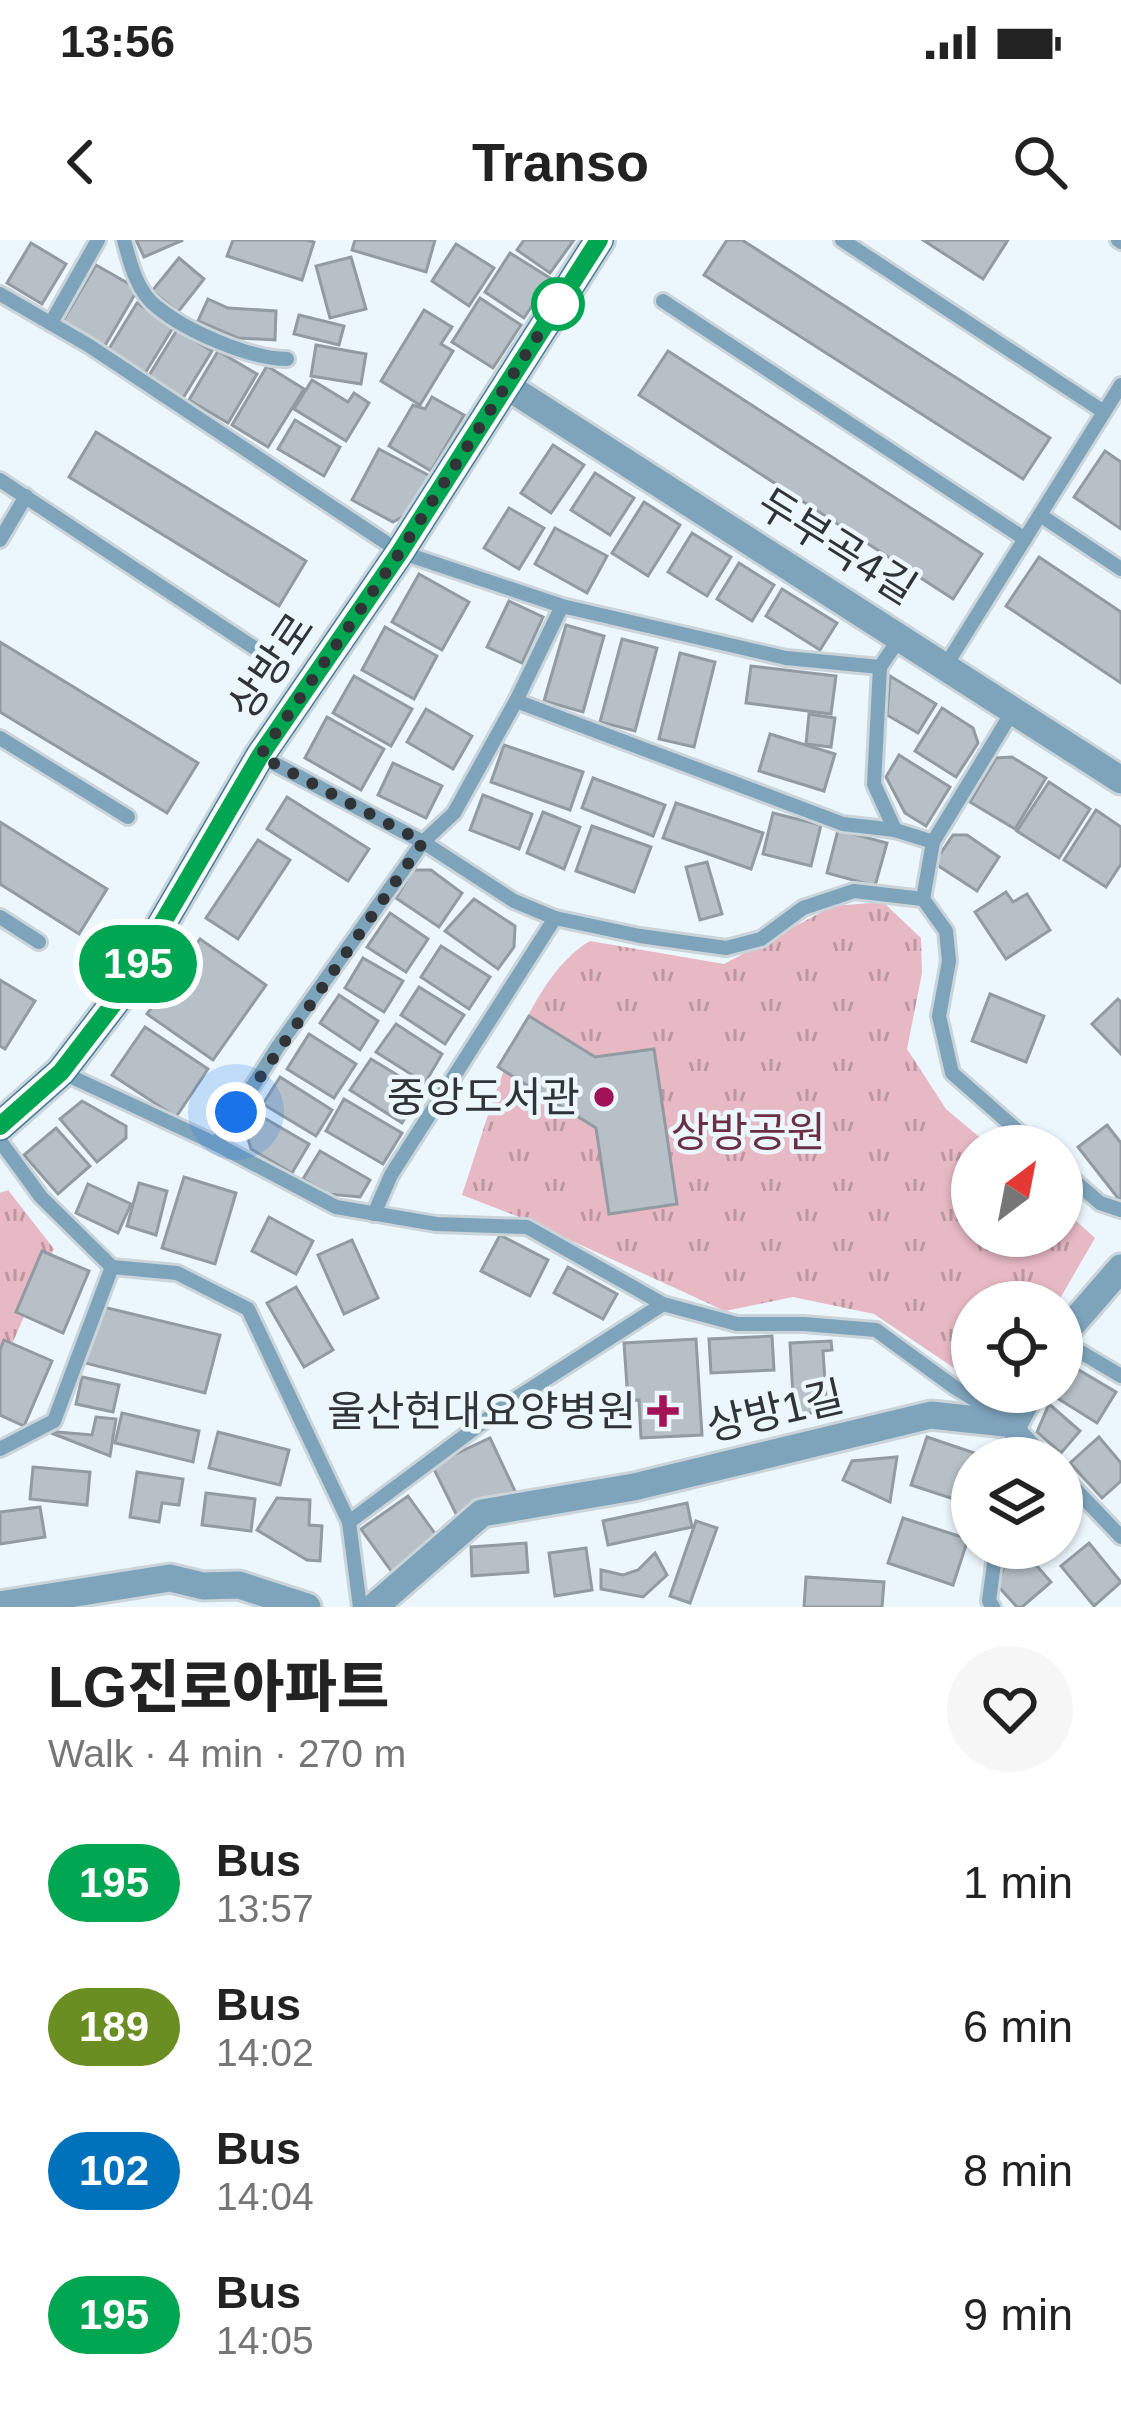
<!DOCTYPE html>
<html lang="en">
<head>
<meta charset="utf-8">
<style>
	body { margin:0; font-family:Arial,"Noto Sans KR",sans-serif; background:#f6f6f6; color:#222; height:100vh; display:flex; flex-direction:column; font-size:45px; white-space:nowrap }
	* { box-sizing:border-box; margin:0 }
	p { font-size:39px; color:#767676 }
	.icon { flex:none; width:66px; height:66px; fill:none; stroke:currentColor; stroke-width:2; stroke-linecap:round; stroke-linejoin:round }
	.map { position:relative; height:1367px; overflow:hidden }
	.drawer { display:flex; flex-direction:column; background:#fff; flex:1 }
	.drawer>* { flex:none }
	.badge { padding:0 24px; border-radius:39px; font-size:42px; line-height:78px }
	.needle { width:78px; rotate:32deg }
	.tools { position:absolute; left:951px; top:885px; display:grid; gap:24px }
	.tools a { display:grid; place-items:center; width:132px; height:132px; border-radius:50%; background:#fff; box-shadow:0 3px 9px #0004; font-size:60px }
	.you { position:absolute; width:60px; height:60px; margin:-30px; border:9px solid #fff; border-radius:50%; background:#1a73e8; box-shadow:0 0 0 18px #1a73e833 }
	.map>.badge { position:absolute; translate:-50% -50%; box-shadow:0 0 0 6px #fff }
	.round { display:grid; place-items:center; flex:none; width:126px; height:126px; border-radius:63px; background:#f6f6f6 }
	.headline { display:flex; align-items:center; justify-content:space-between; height:204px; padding:0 48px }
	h1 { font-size:57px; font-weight:800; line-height:90px }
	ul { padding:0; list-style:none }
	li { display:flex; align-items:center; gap:36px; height:144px; padding:0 48px }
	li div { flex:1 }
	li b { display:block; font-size:45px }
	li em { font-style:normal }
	li .badge { min-width:132px; font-weight:700; text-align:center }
	.status { display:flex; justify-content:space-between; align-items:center; height:84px; padding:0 60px; background:#fff; direction:ltr }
	.status svg { height:33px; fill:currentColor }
	header { display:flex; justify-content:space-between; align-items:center; height:156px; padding:0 48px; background:#fff; font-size:54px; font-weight:800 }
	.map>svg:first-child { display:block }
	.park { fill:url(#park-tufts) }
	.building { fill:#b6c0c6; stroke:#919ba1; stroke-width:3 }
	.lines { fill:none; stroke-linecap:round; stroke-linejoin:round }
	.lane-casing { stroke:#cad4d9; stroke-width:20 }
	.street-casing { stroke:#cad4d9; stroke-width:33 }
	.secondary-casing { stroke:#cad4d9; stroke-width:36 }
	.lane { stroke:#7ea4bc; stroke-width:14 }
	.street { stroke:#7ea4bc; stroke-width:27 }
	.secondary { stroke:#417d9e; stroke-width:30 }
	.line-casing { stroke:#fff; stroke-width:27 }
	.line { stroke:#00a651; stroke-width:18 }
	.walk { stroke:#303437; stroke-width:12; stroke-dasharray:0 21.6 }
	.stop-dot { fill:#fff; stroke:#00a651; stroke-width:6 }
	.poi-dot { fill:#a21256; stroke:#ecf7fd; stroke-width:4.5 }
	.labels { text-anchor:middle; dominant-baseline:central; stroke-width:9; stroke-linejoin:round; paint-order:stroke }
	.street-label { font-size:42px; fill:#303437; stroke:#ecf7fd }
	.poi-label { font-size:42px; fill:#303437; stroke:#ecf7fd; text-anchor:end }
	.park-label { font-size:42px; fill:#6b2f44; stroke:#ecf7fd }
</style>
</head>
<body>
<div class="status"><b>13:56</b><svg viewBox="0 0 49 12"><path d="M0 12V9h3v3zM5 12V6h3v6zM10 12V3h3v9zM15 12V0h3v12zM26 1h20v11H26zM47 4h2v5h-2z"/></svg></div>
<header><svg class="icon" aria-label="back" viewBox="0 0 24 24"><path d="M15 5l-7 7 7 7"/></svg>Transo<svg class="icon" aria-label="search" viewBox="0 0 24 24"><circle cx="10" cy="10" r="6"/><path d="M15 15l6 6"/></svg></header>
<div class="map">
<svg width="1121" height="1367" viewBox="0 0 1121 1367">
	<defs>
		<pattern id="park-tufts" width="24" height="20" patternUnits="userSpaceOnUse" patternTransform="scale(3)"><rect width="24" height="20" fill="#e7b9c5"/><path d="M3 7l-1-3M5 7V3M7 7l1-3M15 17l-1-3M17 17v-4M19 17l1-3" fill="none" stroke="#bc97a1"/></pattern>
	</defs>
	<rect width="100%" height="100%" fill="#ecf7fd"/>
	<g class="park">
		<path d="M883,662L921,698L922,733L907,809L946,869L990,906H972V996H1062V968L1095,998L1058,1062H972V1140L874,1074L793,1057L725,1071L522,978L462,955C487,883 522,740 590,701L724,724L833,666Z"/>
		<polygon points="8,950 54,1009 0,1131 0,953"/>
	</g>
	<g class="building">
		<polygon points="136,0 183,0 144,17"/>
		<polygon points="233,0 306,0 314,2 302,40 227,16"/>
		<polygon points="355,0 435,0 426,32 352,10"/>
		<polygon points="524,0 574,0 550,33 517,10"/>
		<polygon points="727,0 742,0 1050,198 1023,239 704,35"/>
		<polygon points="923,0 1008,0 983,39"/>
		<polygon points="31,3 66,24 42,64 7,43"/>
		<polygon points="456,4 494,28 469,66 432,41"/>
		<polygon points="510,13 550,38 524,78 485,52"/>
		<polygon points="351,17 366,69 330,78 316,26"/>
		<polygon points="179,18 204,39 178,72 152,51"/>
		<polygon points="96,25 138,49 103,109 61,84"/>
		<polygon points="480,58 521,85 493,128 452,102"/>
		<polygon points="208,59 228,68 276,71 275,100 238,98 198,81"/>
		<polygon points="137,63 174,86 144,135 107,112"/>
		<polygon points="424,70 452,87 441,104 453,111 420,165 381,141"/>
		<polygon points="299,75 344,86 339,105 294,94"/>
		<polygon points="177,90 212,111 183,158 148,137"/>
		<polygon points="316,105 366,114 361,144 311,136"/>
		<polygon points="218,111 257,134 228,183 189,160"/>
		<polygon points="668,111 982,314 953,359 639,155"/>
		<polygon points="267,126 304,149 268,207 232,185"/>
		<polygon points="312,140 348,162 354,153 369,163 346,201 294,169"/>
		<polygon points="432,157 464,175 431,231 389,206 413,165 425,169"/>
		<polygon points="295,180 340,207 324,236 278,209"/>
		<polygon points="96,192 306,321 279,366 69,237"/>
		<polygon points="553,205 584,225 551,273 521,253"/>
		<polygon points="379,209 430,236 411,272 393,282 352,260"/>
		<polygon points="1105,211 1121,222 1121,289 1074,257"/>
		<polygon points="595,233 634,258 610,295 571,270"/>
		<polygon points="644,262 680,285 648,336 612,313"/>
		<polygon points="509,268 544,288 519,329 484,308"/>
		<polygon points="555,288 607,316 587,353 535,324"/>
		<polygon points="692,293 731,317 707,356 668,332"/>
		<polygon points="1039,317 1121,372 1121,443 1006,366"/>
		<polygon points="739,323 774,345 752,381 717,359"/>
		<polygon points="419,334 469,362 442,410 392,382"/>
		<polygon points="782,349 837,383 820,410 766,376"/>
		<polygon points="509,361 543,377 522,423 487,407"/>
		<polygon points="566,385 604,396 583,472 544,461"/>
		<polygon points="385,387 437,416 414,459 362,430"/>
		<polygon points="622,399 657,408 635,491 600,482"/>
		<polygon points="0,402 198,523 167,573 0,472"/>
		<polygon points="680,413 715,422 694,507 659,499"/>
		<polygon points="751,426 836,436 831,474 746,463"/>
		<polygon points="354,436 412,469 391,506 333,473"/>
		<polygon points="890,436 936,464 918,493 887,475"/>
		<polygon points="942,468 973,488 978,503 956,537 915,511"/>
		<polygon points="426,469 472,496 453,529 407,502"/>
		<polygon points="809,474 835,478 831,507 806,504"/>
		<polygon points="327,477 384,509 361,550 305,518"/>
		<polygon points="770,494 835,514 824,551 759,531"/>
		<polygon points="504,505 583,532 570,570 491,542"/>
		<polygon points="899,515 950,547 926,586 905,573 886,537"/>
		<polygon points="1012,517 1046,538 1015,589 970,562 996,518"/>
		<polygon points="393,523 442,546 426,578 378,555"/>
		<polygon points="593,538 665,565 653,596 582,568"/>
		<polygon points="1049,542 1090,569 1059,618 1017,591"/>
		<polygon points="483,555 532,574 519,609 470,590"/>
		<polygon points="287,557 369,609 348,641 267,589"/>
		<polygon points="676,563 763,593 751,629 663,598"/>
		<polygon points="1096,570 1121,587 1121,624 1106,647 1064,620"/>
		<polygon points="543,572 580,587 564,629 527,613"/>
		<polygon points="773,573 821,585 811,626 763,614"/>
		<polygon points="0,582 107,649 79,694 0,644"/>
		<polygon points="592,586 651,607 634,652 576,631"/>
		<polygon points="838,590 887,603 875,646 827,633"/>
		<polygon points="953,595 967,595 999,617 977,651 934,623"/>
		<polygon points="258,600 290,620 238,699 206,678"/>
		<polygon points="707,622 722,674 700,680 686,627"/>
		<polygon points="413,630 431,630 462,653 439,687 396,658"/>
		<polygon points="1006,652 1013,662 1027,654 1050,690 1006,719 975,672"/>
		<polygon points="474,659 515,686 514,707 498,729 445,691"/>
		<polygon points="390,673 428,699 406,732 367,707"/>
		<polygon points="200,699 266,745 213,820 147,774"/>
		<polygon points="441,706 490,737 469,769 421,737"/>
		<polygon points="363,718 403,741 384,772 345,748"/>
		<polygon points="0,740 35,761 5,809 0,806"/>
		<polygon points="419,747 464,775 445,804 401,775"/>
		<polygon points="990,754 1044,776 1026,822 972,801"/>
		<polygon points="339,755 378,781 360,810 320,783"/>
		<polygon points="1118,759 1121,762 1121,814 1092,784"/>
		<polygon points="529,776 595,817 654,809 677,964 609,974 596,888 498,827"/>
		<polygon points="396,784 442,814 425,843 376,812"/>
		<polygon points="145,787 208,829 176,877 112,835"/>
		<polygon points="309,794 356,824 334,858 287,829"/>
		<polygon points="371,819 422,850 402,883 350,850"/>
		<polygon points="280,837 332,870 316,896 263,864"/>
		<polygon points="344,859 402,893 383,924 326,891"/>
		<polygon points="82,861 126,886 126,898 97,922 60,879"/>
		<polygon points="259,875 309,904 292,933 251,909 247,895"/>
		<polygon points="1107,885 1121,903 1121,962 1078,907"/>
		<polygon points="56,888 90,926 58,954 24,915"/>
		<polygon points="320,911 370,940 360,957 328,954 303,939"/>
		<polygon points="184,937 236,953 215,1024 162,1008"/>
		<polygon points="139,943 167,951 156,995 127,986"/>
		<polygon points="88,944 131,964 118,993 76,973"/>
		<polygon points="269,977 313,1001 296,1034 252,1011"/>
		<polygon points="500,995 548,1020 530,1056 481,1031"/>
		<polygon points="352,1000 378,1058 344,1074 318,1015"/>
		<polygon points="42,1011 89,1031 63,1093 16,1072"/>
		<polygon points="568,1027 617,1054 603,1079 554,1053"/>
		<polygon points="296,1047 333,1110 304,1127 267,1063"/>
		<polygon points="99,1066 220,1095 205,1153 85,1123"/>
		<polygon points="772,1096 774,1130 711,1133 709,1099"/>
		<polygon points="696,1099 702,1195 641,1198 639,1160 628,1161 624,1103"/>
		<polygon points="4,1100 52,1121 24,1186 0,1175 0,1110"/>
		<polygon points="831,1101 832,1110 823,1111 827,1172 794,1174 790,1103"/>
		<polygon points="1074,1127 1116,1152 1097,1183 1049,1153 1062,1152 1062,1132"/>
		<polygon points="82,1137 119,1145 113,1172 76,1164"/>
		<polygon points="1049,1164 1080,1191 1061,1213 1037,1192"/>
		<polygon points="122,1173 199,1191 193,1222 115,1203"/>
		<polygon points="96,1177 116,1179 110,1216 46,1191 92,1195"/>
		<polygon points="218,1192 289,1210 280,1245 209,1228"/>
		<polygon points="927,1197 989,1218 972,1218 972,1265 911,1245"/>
		<polygon points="1099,1197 1121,1223 1121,1241 1102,1258 1070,1223"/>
		<polygon points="490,1198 515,1251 458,1278 432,1225"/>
		<polygon points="897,1217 890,1262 843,1240 852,1221"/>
		<polygon points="33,1227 90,1232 87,1265 30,1259"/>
		<polygon points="137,1232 183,1239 179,1265 162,1263 159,1282 130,1277"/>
		<polygon points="206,1253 255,1259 251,1291 202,1285"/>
		<polygon points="408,1256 441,1302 394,1335 361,1289"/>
		<polygon points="277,1258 310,1260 309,1285 322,1286 320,1321 307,1320 257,1290"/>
		<polygon points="687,1263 692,1287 608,1305 603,1281"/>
		<polygon points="40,1267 45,1297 0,1304 0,1272"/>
		<polygon points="903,1278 968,1299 953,1345 888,1323"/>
		<polygon points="696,1281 717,1288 690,1363 670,1356"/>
		<polygon points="526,1303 528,1332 472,1336 471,1307"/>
		<polygon points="1089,1303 1121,1342 1094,1366 1061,1326"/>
		<polygon points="586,1308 592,1350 555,1356 549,1313"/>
		<polygon points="1009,1308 1021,1308 1051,1342 1022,1367 1017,1367 998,1346"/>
		<polygon points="655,1313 667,1335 643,1357 601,1349 601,1330 623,1335 638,1330"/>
		<polygon points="806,1337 884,1342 882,1367 804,1367"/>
	</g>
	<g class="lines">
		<defs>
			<g id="lane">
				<path d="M124,0C130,23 137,52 157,67C186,91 250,119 287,119"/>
				<polyline points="842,0 1104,172"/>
				<polyline points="1118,0 1121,2"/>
				<polyline points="0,54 88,105 400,312 562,366 786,418 880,427 901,396"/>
				<polyline points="663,61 1025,299"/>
				<polyline points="51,83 98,0"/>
				<polyline points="0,240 259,411"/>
				<polyline points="1040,275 1121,329"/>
				<polyline points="0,300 26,256"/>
				<polyline points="946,425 1121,145"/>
				<polyline points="880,427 874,544 895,590 933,602 923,659"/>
				<polyline points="516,461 843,584 895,590"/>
				<polyline points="0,498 128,577"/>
				<polyline points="260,516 423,602 514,661 555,678 640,696 726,708 761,699 803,668 854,651 923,659 946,691 949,721 939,776 952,833 1035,906"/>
				<polyline points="933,602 1014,469"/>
				<polyline points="0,677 39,702"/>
				<polyline points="61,832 216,904 336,967 436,984 527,987 663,1064 737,1084 804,1084 876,1090 954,1147 1014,1184 1046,1218"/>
				<polyline points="0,901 41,957 112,1027 177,1033 248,1069 349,1282 360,1367"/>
				<polyline points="216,904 277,808 423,602 454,573 516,461 562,366"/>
				<polyline points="1062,930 1100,963 1121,970"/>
				<polyline points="374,974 391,935 555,678"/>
				<polyline points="1062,1101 1121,1136"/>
				<polyline points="0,1209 54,1181 112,1027"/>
				<polyline points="1009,1218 1014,1184"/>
				<polyline points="1062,1235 1121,1297"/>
				<polyline points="349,1282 510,1162 663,1064"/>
				<polyline points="993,1367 989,1361 996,1308"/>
			</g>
			<g id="street">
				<polyline points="507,146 1121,540"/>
				<polyline points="1062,1096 1121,1028"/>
				<polyline points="0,1365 170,1338 203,1346 239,1345 307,1367"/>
				<polyline points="374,1367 482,1273 634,1247 931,1175 1014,1184 1031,1152"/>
			</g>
			<polyline id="secondary" points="0,886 61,832 121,754 260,516 400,312 599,0"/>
		</defs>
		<use href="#lane" class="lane-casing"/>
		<use href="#street" class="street-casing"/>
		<use href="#secondary" class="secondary-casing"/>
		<use href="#lane" class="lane"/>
		<use href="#street" class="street"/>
		<use href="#secondary" class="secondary"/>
	</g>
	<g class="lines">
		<defs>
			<polyline id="line" points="0,886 61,832 121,754 260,516 400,312 599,0"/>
		</defs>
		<use href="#line" class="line-casing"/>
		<use href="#line" class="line"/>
		<polyline class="walk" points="236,872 423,602 260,516 400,312 558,64"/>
	</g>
	<circle class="stop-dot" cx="558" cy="64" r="24"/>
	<g class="poi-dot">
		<circle cx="604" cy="857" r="12"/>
		<path d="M657 1153h12v12h12v12h-12v12h-12v-12h-12v-12h12z"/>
	</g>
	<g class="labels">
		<g class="street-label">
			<text transform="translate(837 306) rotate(32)">두부곡4길</text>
			<text transform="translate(271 426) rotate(-56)">상방로</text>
			<text transform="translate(775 1171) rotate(-13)">상방1길</text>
		</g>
		<g class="poi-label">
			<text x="580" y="857">중앙도서관</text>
			<text x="636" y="1171">울산현대요양병원</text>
		</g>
		<g class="park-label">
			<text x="748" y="892">상방공원</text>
		</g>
	</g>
</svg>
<div class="tools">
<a><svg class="needle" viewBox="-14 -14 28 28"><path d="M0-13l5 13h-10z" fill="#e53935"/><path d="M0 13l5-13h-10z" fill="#767676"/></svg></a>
<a><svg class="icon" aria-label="locate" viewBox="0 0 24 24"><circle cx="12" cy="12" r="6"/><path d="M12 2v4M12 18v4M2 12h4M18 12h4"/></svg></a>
<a><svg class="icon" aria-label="layers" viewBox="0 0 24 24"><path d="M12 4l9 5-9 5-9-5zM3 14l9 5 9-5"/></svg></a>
</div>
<div class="you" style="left:236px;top:872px"></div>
<b class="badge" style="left:138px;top:724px;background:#00a651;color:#fff">195</b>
</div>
<section class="drawer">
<div class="headline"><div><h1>LG진로아파트</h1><p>Walk · 4 min · 270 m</p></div><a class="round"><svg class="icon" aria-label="heart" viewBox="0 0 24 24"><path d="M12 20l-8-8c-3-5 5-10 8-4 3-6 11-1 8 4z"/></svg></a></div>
<ul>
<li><span class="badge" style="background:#00a651;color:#fff">195</span><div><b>Bus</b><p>13:57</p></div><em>1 min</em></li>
<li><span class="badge" style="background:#6b8e23;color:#fff">189</span><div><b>Bus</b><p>14:02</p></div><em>6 min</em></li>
<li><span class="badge" style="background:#0072bc;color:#fff">102</span><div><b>Bus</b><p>14:04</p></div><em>8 min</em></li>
<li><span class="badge" style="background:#00a651;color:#fff">195</span><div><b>Bus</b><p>14:05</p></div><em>9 min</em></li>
</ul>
</section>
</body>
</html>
